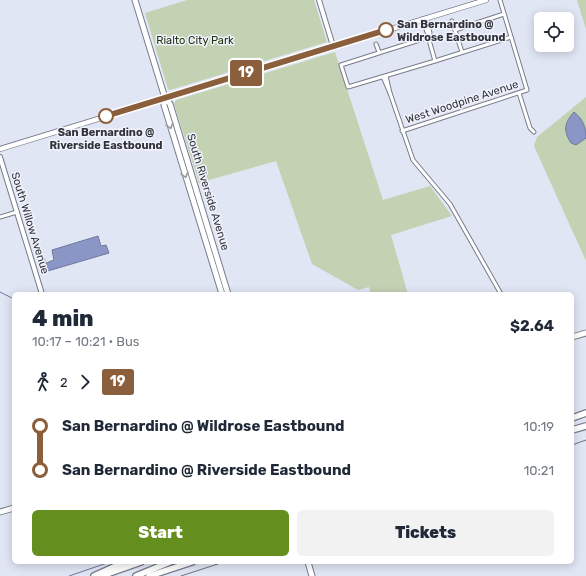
<!DOCTYPE html>
<html lang="en">
<head>
<meta charset="utf-8">
<style>
	body { margin:0; font-family:Rubik,sans-serif; background:#f2f2f3; color:#1f2937; height:100vh; display:flex; flex-direction:column; font-size:15px; white-space:nowrap }
	* { box-sizing:border-box; margin:0 }
	p { font-size:13px; color:#747a83 }
	.icon { flex:none; width:22px; height:22px; fill:none; stroke:currentColor; stroke-width:2; stroke-linecap:round; stroke-linejoin:round }
	.map { position:relative; flex:1; overflow:hidden }
	.side { position:absolute; left:12px; top:292px; width:562px; height:272px; display:flex; flex-direction:column; background:#fff; border-radius:6px; box-shadow:0 2px 10px #0003 }
	.side>* { flex:none }
	.badge { padding:0 8px; border-radius:3px; font-size:14px; line-height:26px }
	.controls { position:absolute; left:534px; top:12px; display:grid; gap:8px }
	.controls a { display:grid; place-items:center; width:40px; height:40px; border-radius:6px; background:#fff; box-shadow:0 2px 10px #0003; font-size:20px }
	.map>.badge { position:absolute; translate:-50% -50%; box-shadow:0 0 0 2px #fff }
	.legs { display:flex; align-items:center; gap:6px; height:44px; padding:0 20px; font-size:13px }
	.legs p { margin-inline-start:auto }
	.head { display:flex; align-items:center; justify-content:space-between; height:68px; padding:0 20px }
	h1 { font-size:22px; font-weight:800; line-height:30px }
	.action { display:flex; gap:8px; margin-top:auto; padding:8px 20px }
	.action a { flex:1; height:46px; border-radius:6px; background:#648e1d; color:#fff; font-size:16px; font-weight:800; line-height:46px; text-align:center }
	.action a+a { background:#f2f2f3; color:#1f2937 }
	ul { padding:0 20px; list-style:none }
	li { display:flex; align-items:center; gap:14px; height:44px; font-size:15px }
	li i { display:grid; place-items:center; width:6px; height:100%; margin:0 5px; background:currentColor }
	li i::after { content:''; width:10px; height:10px; margin:-5px; border:3px solid; border-radius:50%; background:#fff }
	li p { margin-inline-start:auto }
	li:first-child i { background:linear-gradient(#0000 50%,currentColor 0) }
	li:last-child i { background:linear-gradient(currentColor 50%,#0000 0) }
	.map>svg:first-child { display:block }
	.green { fill:#c4d2b4 }
	.water { fill:#8a96c6; stroke:#6f789c }
	.lines { fill:none; stroke-linecap:round; stroke-linejoin:round }
	.stream { stroke:#6f789c; stroke-width:1 }
	.minor-casing { stroke:#787c8a; stroke-width:5 }
	.tertiary-casing { stroke:#787c8a; stroke-width:6 }
	.secondary-casing { stroke:#787c8a; stroke-width:6 }
	.primary-casing { stroke:#787c8a; stroke-width:7 }
	.motorway-casing { stroke:#787c8a; stroke-width:8 }
	.minor { stroke:#fff; stroke-width:3 }
	.tertiary { stroke:#fff; stroke-width:4 }
	.secondary { stroke:#fff; stroke-width:4.5 }
	.primary { stroke:#fff; stroke-width:5 }
	.motorway { stroke:#fff; stroke-width:5.5 }
	.rail { stroke:#6d717a; stroke-width:1 }
	.oneway { stroke:#98999c }
	.line-1-casing { stroke:#fff; stroke-width:9 }
	.line-1 { stroke:#8b5e3c; stroke-width:6 }
	.stop-1-dot { fill:#fff; stroke:#8b5e3c; stroke-width:2 }
	.labels { text-anchor:middle; dominant-baseline:central; stroke-width:3; stroke-linejoin:round; paint-order:stroke }
	.stop-label { font-size:11px; font-weight:bold; fill:#313339; stroke:#f0f3fd; text-anchor:start }
	.park-label { font-size:11px; fill:#23320d; stroke:#f0f3fd }
	.street-label { font-size:11px; fill:#313339; stroke:#f0f3fd }
</style>
</head>
<body>
<div class="map">
<svg width="586" height="576" viewBox="0 0 586 576">
	<rect width="100%" height="100%" fill="#e1e6f5"/>
	<g class="green">
		<polygon points="187,0 314,0 327,42 170,90 168,89 145,13"/>
		<polygon points="577,0 586,0 586,30"/>
		<polygon points="335,52 383,200 430,186 452,216 391,235 408,294 371,294 369,287 358,290 312,264 276,161 199,183 174,104 176,100"/>
		<polygon points="586,97 586,261 534,146 537,137"/>
	</g>
	<g class="water">
		<path d="M574,112C583,119 586,127 586,138L576,145L571,143C563,131 564,123 574,112Z"/>
		<polygon points="98,236 101,246 106,245 109,253 41,273 42,269 38,261 44,258 46,263 54,260 52,250"/>
	</g>
	<g class="lines">
		<g class="stream">
			<polyline points="0,292 14,299"/>
			<polyline points="69,576 110,562"/>
		</g>
		<defs>
			<g id="minor">
				<polyline points="426,18 430,33 429,40 435,61 511,37"/>
				<polyline points="422,19 429,37"/>
				<polyline points="452,21 462,52"/>
				<polyline points="455,30 504,14"/>
				<polyline points="429,37 341,65 348,87 435,61"/>
				<polyline points="376,44 379,52"/>
				<polyline points="383,77 390,93 386,76"/>
				<polyline points="390,93 413,160 450,204 501,294"/>
				<polyline points="519,93 530,128 534,132"/>
				<polyline points="402,131 527,90 500,0"/>
				<polyline points="0,217 17,212"/>
			</g>
			<g id="tertiary">
				<polyline points="319,0 333,46"/>
				<polyline points="0,157 42,294"/>
			</g>
			<polyline id="secondary" points="0,149 486,0"/>
			<g id="primary">
				<polyline points="135,0 165,98 170,104 228,294"/>
				<polyline points="165,98 164,105 222,294"/>
				<polyline points="572,337 586,333"/>
				<polyline points="0,512 14,508"/>
				<polyline points="308,562 312,576"/>
			</g>
			<g id="motorway">
				<polyline points="572,418 586,413"/>
				<polyline points="572,430 586,426"/>
				<polyline points="94,576 125,562"/>
				<polyline points="101,576 141,562"/>
				<polyline points="136,576 170,562"/>
				<polyline points="149,576 192,562"/>
			</g>
		</defs>
		<use href="#minor" class="minor-casing"/>
		<use href="#tertiary" class="tertiary-casing"/>
		<use href="#secondary" class="secondary-casing"/>
		<use href="#primary" class="primary-casing"/>
		<use href="#motorway" class="motorway-casing"/>
		<use href="#minor" class="minor"/>
		<use href="#tertiary" class="tertiary"/>
		<use href="#secondary" class="secondary"/>
		<use href="#primary" class="primary"/>
		<use href="#motorway" class="motorway"/>
		<g class="rail">
			<polyline points="572,445 586,440"/>
			<polyline points="181,576 224,562"/>
		</g>
	</g>
	<defs><path id="oneway-chevron" d="M-2-3.5L2.5 0L-2 3.5" fill="none" stroke-width="1.6" stroke-linecap="round" stroke-linejoin="round"/></defs>
	<g class="oneway">
		<use href="#oneway-chevron" transform="translate(170 126) rotate(73)"/>
		<use href="#oneway-chevron" transform="translate(185 175) rotate(73)"/>
	</g>
	<g class="lines">
		<defs>
			<polyline id="line-1" points="106,116 386,30"/>
		</defs>
		<use href="#line-1" class="line-1-casing"/>
		<use href="#line-1" class="line-1"/>
	</g>
	<g class="stop-1-dot">
		<circle cx="386" cy="30" r="7"/>
		<circle cx="106" cy="116" r="7"/>
	</g>
	<g class="labels">
		<g class="stop-label">
			<text x="397" y="24">San Bernardino @<tspan x="397" dy="13">Wildrose Eastbound</tspan></text>
			<text x="106" y="132" text-anchor="middle">San Bernardino @<tspan x="106" dy="13">Riverside Eastbound</tspan></text>
		</g>
		<g class="park-label">
			<text x="195" y="40">Rialto City Park</text>
		</g>
		<g class="street-label">
			<text transform="translate(462 102) rotate(-18)">West Woodpine Avenue</text>
			<text transform="translate(208 192) rotate(73)">South Riverside Avenue</text>
			<text transform="translate(30 223) rotate(73)">South Willow Avenue</text>
		</g>
	</g>
</svg>
<div class="controls">
<a><svg class="icon" aria-label="locate" viewBox="0 0 24 24"><circle cx="12" cy="12" r="6"/><path d="M12 2v4M12 18v4M2 12h4M18 12h4"/></svg></a>
</div>
<b class="badge" style="left:246px;top:73px;background:#8b5e3c;color:#fff">19</b>
<section class="side">
<div class="head"><div><h1>4 min</h1><p>10:17 – 10:21 · Bus</p></div><b>$2.64</b></div>
<div class="legs"><svg class="icon" aria-label="walk" viewBox="0 0 24 24"><circle cx="13" cy="4" r="2"/><path d="M13 8l-2 6 4 7M11 14l-3 7M7 12l3-4h3l4 4"/></svg>2<svg class="icon" aria-label="forward" viewBox="0 0 24 24"><path d="M9 5l7 7-7 7"/></svg><b class="badge" style="background:#8b5e3c;color:#fff">19</b></div>
<ul>
<li><i style="color:#8b5e3c"></i><b>San Bernardino @ Wildrose Eastbound</b><p>10:19</p></li>
<li><i style="color:#8b5e3c"></i><b>San Bernardino @ Riverside Eastbound</b><p>10:21</p></li>
</ul>
<div class="action"><a>Start</a><a>Tickets</a></div>
</section>
</div>
</body>
</html>
